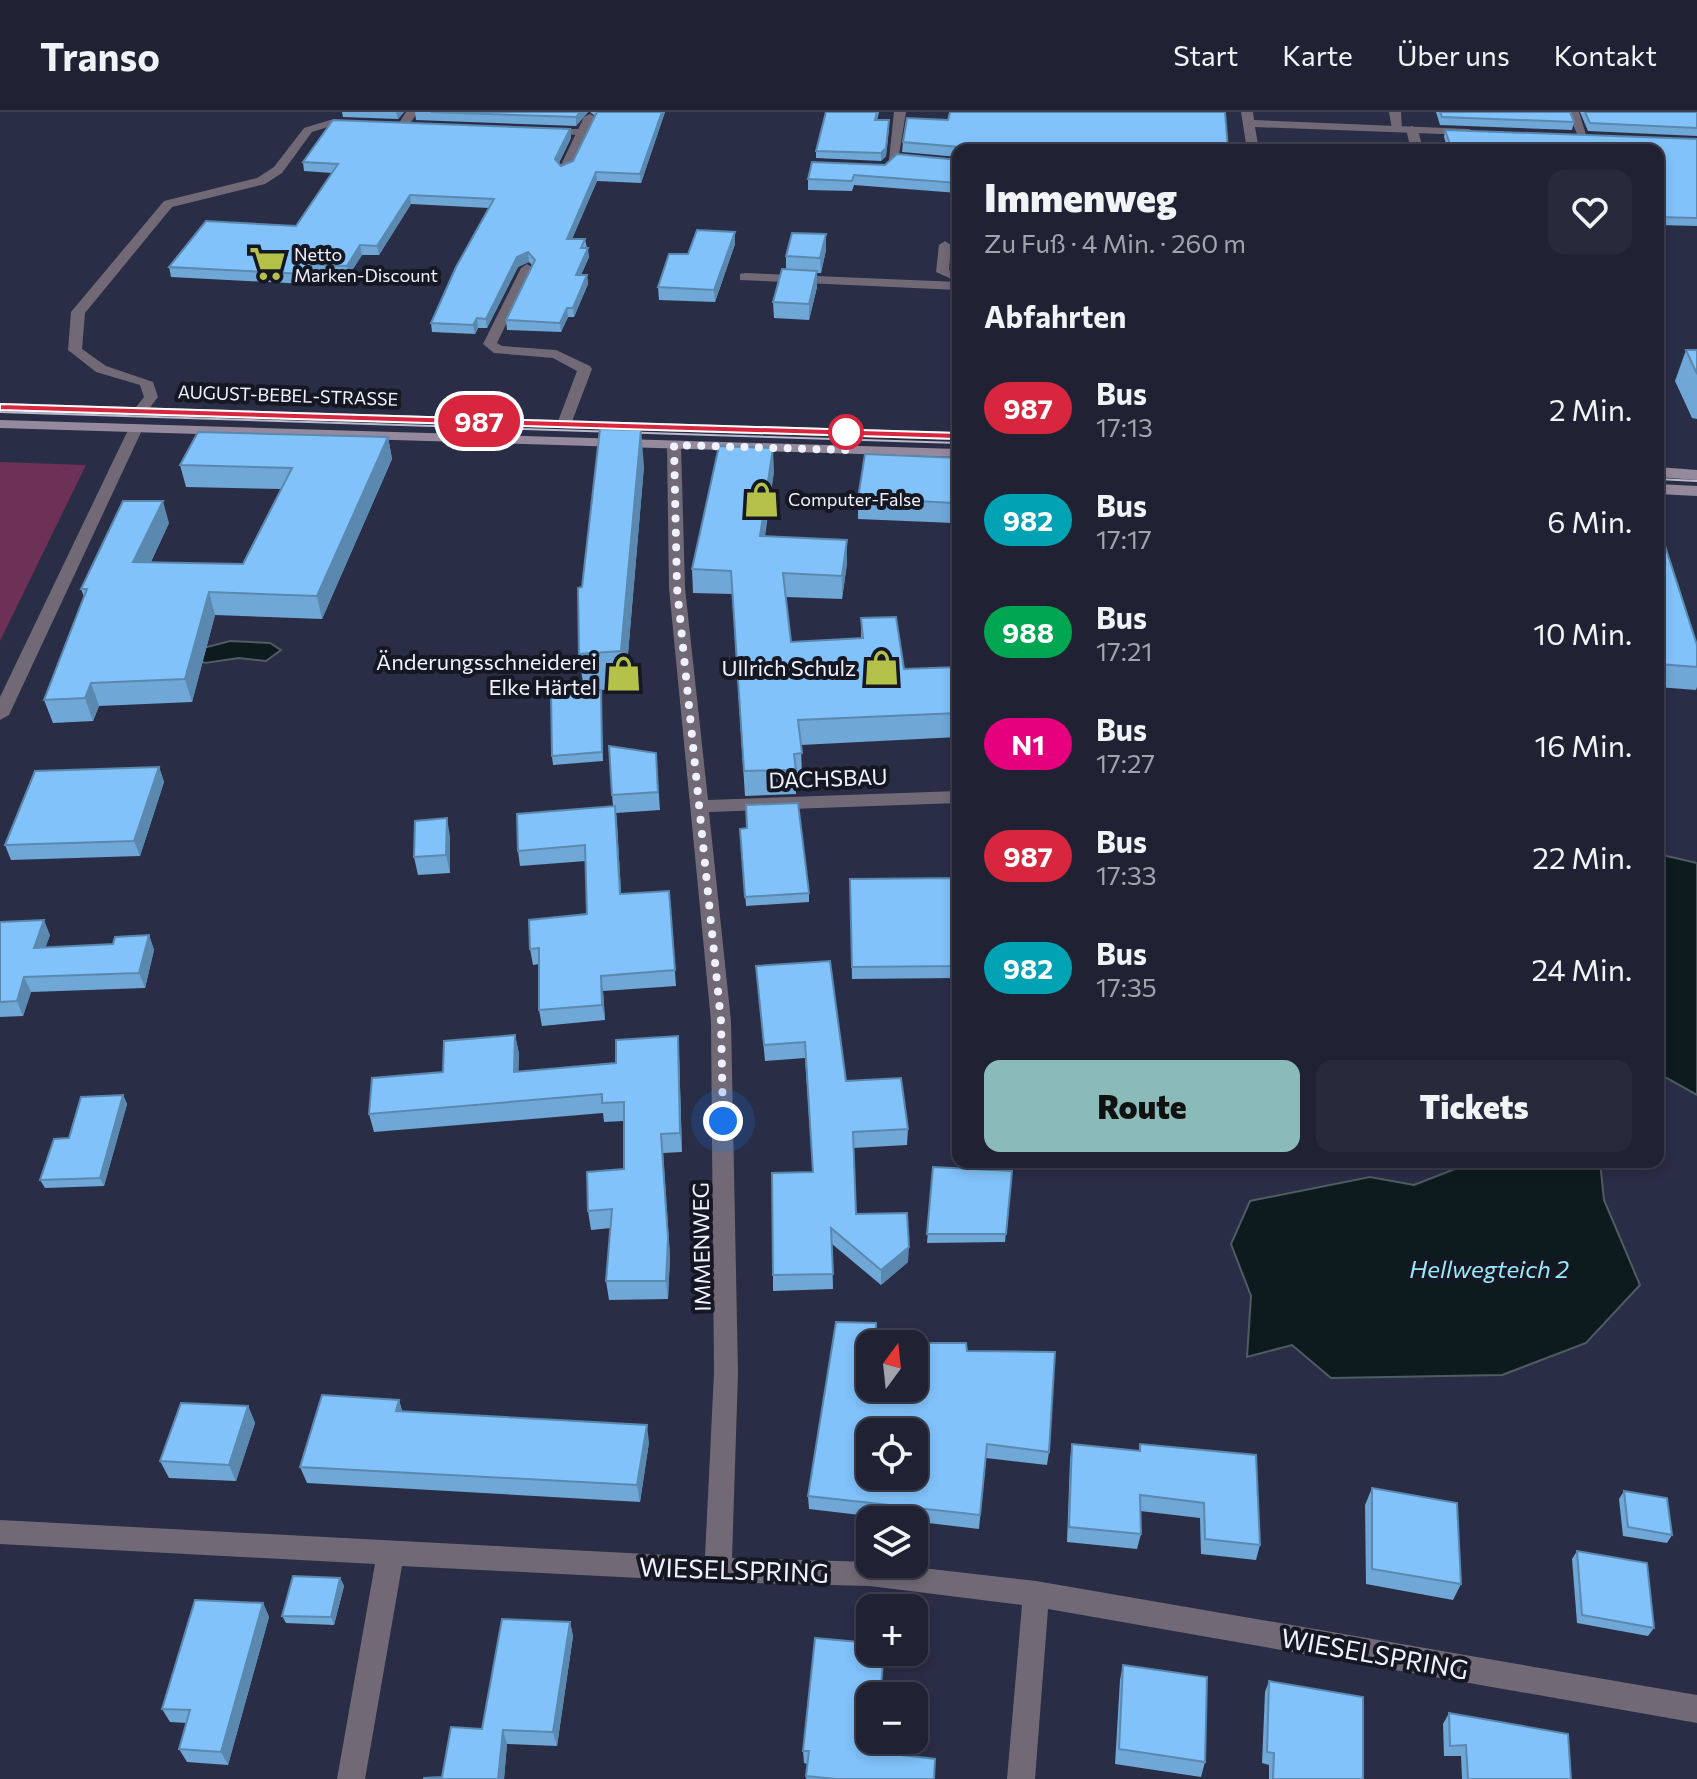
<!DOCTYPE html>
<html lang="de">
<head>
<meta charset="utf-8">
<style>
	body { margin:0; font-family:Commissioner,sans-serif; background:#282a3c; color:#f1f3f6; height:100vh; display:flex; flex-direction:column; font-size:30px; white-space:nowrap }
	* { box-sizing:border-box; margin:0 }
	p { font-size:26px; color:#a2a4ac }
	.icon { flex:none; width:44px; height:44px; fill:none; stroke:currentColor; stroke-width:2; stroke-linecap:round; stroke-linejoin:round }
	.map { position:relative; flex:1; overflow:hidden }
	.side { position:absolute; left:952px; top:32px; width:712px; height:1024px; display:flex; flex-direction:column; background:#202234; border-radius:16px; box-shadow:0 4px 12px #0003,0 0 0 2px #3d3f4f }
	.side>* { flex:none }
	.badge { padding:0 16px; border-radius:26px; font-size:28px; line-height:52px }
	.needle { width:52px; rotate:15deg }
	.fabs { position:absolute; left:856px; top:1218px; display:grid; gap:16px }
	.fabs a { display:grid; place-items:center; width:72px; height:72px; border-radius:16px; background:#202234; box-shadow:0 4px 12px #0003,0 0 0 2px #3d3f4f; font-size:40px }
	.you { position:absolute; width:40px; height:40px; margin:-20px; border:6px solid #fff; border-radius:50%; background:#1a73e8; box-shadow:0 0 0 12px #1a73e833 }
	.map>.badge { position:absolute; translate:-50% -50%; box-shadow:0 0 0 4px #fff }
	h2 { padding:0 32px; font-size:30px; line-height:72px }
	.round { display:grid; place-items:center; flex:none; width:84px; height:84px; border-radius:16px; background:#282a3c }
	.headline { display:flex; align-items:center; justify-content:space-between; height:136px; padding:0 32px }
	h1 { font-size:38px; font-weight:800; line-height:60px }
	.cta { display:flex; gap:16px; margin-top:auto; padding:16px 32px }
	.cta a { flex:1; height:92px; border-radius:16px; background:#8bbbb9; color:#111; font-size:32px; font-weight:800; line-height:92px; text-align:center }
	.cta a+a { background:#282a3c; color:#f1f3f6 }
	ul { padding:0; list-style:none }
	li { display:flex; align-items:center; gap:24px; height:112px; padding:0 32px }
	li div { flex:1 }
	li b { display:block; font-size:30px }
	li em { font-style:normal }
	li .badge { min-width:88px; font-weight:700; text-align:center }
	header { display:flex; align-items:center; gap:48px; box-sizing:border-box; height:112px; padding:0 40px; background:#202234; border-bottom:2px solid #3d3f4f }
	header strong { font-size:38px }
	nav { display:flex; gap:44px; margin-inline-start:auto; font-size:28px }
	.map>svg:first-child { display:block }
	.green { fill:#6d3157 }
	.water { fill:#0d1b1f; stroke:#515b62; stroke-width:2 }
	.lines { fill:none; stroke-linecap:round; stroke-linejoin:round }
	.lane { fill:#716a76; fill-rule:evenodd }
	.street { fill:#716a76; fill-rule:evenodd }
	.secondary { fill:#958a9d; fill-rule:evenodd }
	.tram { stroke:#b8bacb; stroke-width:2 }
	.wall { fill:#6fa7d7 }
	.shaded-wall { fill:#5a88af }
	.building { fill:#81c2fa; stroke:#5a88af; stroke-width:2; fill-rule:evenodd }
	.line { fill:#d7263d; stroke:#fff; stroke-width:2 }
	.walk { stroke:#eff1fe; stroke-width:8; stroke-dasharray:0 14.4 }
	.stop-dot { fill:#fff; stroke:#d7263d; stroke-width:4 }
	.labels { text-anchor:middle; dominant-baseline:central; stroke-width:8; stroke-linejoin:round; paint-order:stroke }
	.far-poi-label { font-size:18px; fill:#eff1fe; stroke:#151722; text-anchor:start }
	.far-street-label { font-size:18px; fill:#eff1fe; stroke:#151722 }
	.poi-label { font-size:22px; fill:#eff1fe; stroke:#151722; text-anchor:end }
	.street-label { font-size:22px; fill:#eff1fe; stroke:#151722 }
	.water-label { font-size:24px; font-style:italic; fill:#9ae9fa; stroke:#151722 }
	.near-street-label { font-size:26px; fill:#eff1fe; stroke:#151722 }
</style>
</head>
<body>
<header>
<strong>Transo</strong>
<nav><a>Start</a><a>Karte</a><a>Über uns</a><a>Kontakt</a></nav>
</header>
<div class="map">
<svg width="1697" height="1667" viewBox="0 0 1697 1667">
	<rect width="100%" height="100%" fill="#2a2d46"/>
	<polygon class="green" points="0,350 86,353 0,529"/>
	<g class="water">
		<polygon points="230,529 270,531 281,538 266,549 239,546 205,551 197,546 203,536"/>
		<polygon points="1658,742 1697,751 1697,983 1658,961"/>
		<polygon points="1449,1050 1600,1050 1604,1088 1640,1173 1586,1231 1502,1263 1331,1266 1292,1233 1247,1245 1251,1184 1231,1132 1250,1089 1370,1065 1414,1073 1455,1057"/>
	</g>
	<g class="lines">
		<g class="lane">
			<polygon points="406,0 418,0 407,16 399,16 397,14"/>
			<polygon points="1389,0 1401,0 1402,19 1392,17"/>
			<polygon points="1567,0 1579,0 1587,26 1579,26"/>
			<polygon points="590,2 596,5 571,57 561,60 559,57 584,5"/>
			<polygon points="1412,14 1418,17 1423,38 1411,38 1406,17"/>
			<polygon points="945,129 951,133 949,158 958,162 958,170 936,160 939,133"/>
		</g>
		<g class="street">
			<polygon points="894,0 906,0 899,43 958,48 958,56 889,48"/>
			<polygon points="1241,0 1253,0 1254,8 1469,17 1475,20 1469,23 1255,15 1259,38 1247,38"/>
			<polygon points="330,8 358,9 364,12 358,15 331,14 312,20 282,61 265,72 172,95 85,201 82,237 106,254 153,270 158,285 145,302 135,302 133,299 144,285 140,273 96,260 68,238 71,200 164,89 257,66 274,55 304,16"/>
			<polygon points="542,17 583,17 589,20 583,23 546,22 542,21"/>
			<polygon points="527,152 533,156 497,231 502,234 556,238 590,254 592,257 571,312 564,316 557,312 577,259 553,246 494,241 483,232 521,156"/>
			<polygon points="745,161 958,170 958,178 740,168 740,162"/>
			<polygon points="136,312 143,316 9,603 0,608 0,585 129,316"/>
			<polygon points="674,329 681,333 685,476 708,688 958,679 958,691 709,700 731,909 738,1261 732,1446 870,1450 1036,1469 1697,1583 1697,1611 1048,1497 1035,1667 1007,1667 1022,1493 870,1474 718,1470 402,1454 365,1667 337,1667 375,1452 0,1432 0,1408 705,1445 714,1261 711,909 669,476 667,333"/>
		</g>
		<g class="secondary">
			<polygon points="0,291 958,320 958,328 0,299"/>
			<polygon points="0,308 958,337 958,345 0,316"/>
			<polygon points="1658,355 1697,358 1697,368 1658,365"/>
			<polygon points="1658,372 1697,374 1697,384 1658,382"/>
		</g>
		<g class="tram">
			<polyline points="0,300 958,331"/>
			<polyline points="1658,367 1697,369"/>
		</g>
	</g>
	<g class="wall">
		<polygon points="342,0 404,0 398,7 343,5"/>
		<polygon points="415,0 588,0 576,14 416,8"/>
		<polygon points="590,0 665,0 641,71 597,69 572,127 585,127 589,145 581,163 587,163 588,172 574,205 568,205 561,220 507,218 506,208 532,153 529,150 518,155 487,216 478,216 475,222 432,220 431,211 489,96 411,92 379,143 362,143 349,163 313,161 306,172 171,165 169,155 296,114 332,61 304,59 303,50 570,17 571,26 559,51 561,54 573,49 595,4"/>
		<polygon points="826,0 879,0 877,8 889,16 886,44 881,49 816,46 816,39"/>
		<polygon points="1436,0 1570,0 1574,10 1572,18 1440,13"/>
		<polygon points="1580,0 1697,0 1697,24 1588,19"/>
		<polygon points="1445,18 1697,27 1697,114 1658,113 1658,38 1448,38 1444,25"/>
		<polygon points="903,30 1228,38 958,38 958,45 902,40"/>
		<polygon points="958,48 958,81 854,73 852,79 808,78 808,67 885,53"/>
		<polygon points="826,122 826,138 821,161 817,161 817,175 809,208 774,206 773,190 786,157 786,144"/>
		<polygon points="735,132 715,190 659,188 658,175 688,142"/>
		<polygon points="1686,238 1697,238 1697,307 1692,306 1675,269"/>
		<polygon points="388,325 392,347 322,507 215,503 192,590 99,594 93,609 53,611 44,588 84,485 81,477 169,411 151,450 243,452 281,377 186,375 180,353"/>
		<polygon points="958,346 958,469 951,469 953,411 858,407 858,386"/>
		<polygon points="644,354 625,577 601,578 603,649 553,653 552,644 584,579 579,542 582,475"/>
		<polygon points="774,359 765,424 847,428 847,451 842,487 786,485 791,530 861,526 861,506 904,557 958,555 958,625 801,633 802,665 796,666 796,682 745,684 732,482 693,481 692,457"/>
		<polygon points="1658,412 1697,533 1697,575 1696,578 1658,575"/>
		<polygon points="656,641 660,698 616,701 621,782 669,779 676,874 603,879 605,908 542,914 539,898 539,852 533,853 530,837 587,802 586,749 520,754 518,739 613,694 612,683"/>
		<polygon points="159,655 164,670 140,744 11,748 5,733"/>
		<polygon points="747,716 809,781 809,790 746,794 740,717"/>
		<polygon points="450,724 450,761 418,763 414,745"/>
		<polygon points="958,766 958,866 852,867 850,767"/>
		<polygon points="0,810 50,823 45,836 113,832 149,823 154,838 145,876 31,880 23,904 0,905"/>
		<polygon points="756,854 846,969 908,1017 907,1033 853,1036 856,1102 908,1150 881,1173 832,1132 833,1177 773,1179 773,1163 813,1060 805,946 765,949"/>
		<polygon points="515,923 519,942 518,960 616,951 678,924 679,943 682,1040 663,1041 670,1145 668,1187 609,1188 606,1169 611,1116 591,1118 588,1099 624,1057 624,1009 604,1010 603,1001 374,1020 369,1002 443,960"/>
		<polygon points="123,983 127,992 104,1074 45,1076 40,1068 69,1026"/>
		<polygon points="933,1055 1012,1059 1005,1130 927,1131"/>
		<polygon points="876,1231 967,1239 1049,1340 1047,1353 986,1346 979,1417 809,1397 808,1384"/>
		<polygon points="399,1288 402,1299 649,1330 640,1390 307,1371 300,1355"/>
		<polygon points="248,1294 255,1311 236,1369 169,1366 160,1349"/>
		<polygon points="1072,1332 1139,1339 1140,1332 1260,1433 1256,1448 1201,1442 1200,1406 1140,1399 1141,1422 1137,1437 1067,1430 1070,1348"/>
		<polygon points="1372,1376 1461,1472 1453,1488 1366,1472 1365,1393"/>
		<polygon points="1624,1379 1672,1423 1667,1431 1623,1424 1619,1387"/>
		<polygon points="1577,1439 1654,1516 1648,1524 1577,1511 1572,1447"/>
		<polygon points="340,1466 344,1474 334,1513 286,1511 282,1504"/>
		<polygon points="263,1491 269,1505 228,1653 187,1650 179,1637 187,1611 170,1610 162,1597"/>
		<polygon points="570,1510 573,1524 557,1634 507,1632 504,1667 424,1667 442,1665"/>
		<polygon points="884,1540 881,1584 870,1584 877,1640 934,1667 806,1667 807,1652 804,1651 803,1639"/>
		<polygon points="1123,1553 1205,1650 1201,1665 1115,1652 1120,1568"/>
		<polygon points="1269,1569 1363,1667 1269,1667 1269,1653 1262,1651 1265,1580"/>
		<polygon points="1449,1601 1571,1667 1462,1667 1461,1644 1444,1644 1443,1612"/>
	</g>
	<g class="shaded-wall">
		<polygon points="396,0 404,0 398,7"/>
		<polygon points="580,0 588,0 576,14 576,5"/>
		<polygon points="662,0 665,0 641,71 640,62"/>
		<polygon points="889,8 886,44 881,49 881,41"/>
		<polygon points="570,17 571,26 556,56 555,47"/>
		<polygon points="596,60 597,69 568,136 567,127"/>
		<polygon points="410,83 411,92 379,143 377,134"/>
		<polygon points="735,120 735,132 715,190 714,178"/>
		<polygon points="826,122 826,138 821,161 820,146"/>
		<polygon points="360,133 362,143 349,163 347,154"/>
		<polygon points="588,136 589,145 577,172 576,163"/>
		<polygon points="528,140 529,150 518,155 487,216 486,207 517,145"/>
		<polygon points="312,152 313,161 306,172 304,162"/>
		<polygon points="817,159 817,175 809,208 809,192"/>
		<polygon points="587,163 588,172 574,205 573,196"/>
		<polygon points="567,196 568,205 561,220 560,211"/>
		<polygon points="477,206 478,216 475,222 473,213"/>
		<polygon points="641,318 644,354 625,577 621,539"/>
		<polygon points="388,325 392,347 322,507 317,484"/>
		<polygon points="773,336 774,359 761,447 760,424"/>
		<polygon points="163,389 169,411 140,473 133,450"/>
		<polygon points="847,428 847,451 842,487 842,464"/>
		<polygon points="209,480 215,503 192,590 185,567"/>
		<polygon points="91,571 99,594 93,609 85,586"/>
		<polygon points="159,655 164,670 140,744 134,729"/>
		<polygon points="615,694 617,709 622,798 620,782"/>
		<polygon points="447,706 450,724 450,761 446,743"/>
		<polygon points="44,808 50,823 40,851 34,836"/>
		<polygon points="149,823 154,838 145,876 139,861"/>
		<polygon points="601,864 603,879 605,908 602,893"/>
		<polygon points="24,865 31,880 23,904 17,889"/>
		<polygon points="515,923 519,942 518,979 514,960"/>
		<polygon points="678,924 679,943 682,1040 680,1021"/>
		<polygon points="123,983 127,992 104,1074 100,1066"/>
		<polygon points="661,1022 670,1145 668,1187 666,1169"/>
		<polygon points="909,1135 908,1150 881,1173 881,1158"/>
		<polygon points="399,1288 404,1305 396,1299"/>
		<polygon points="248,1294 255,1311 236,1369 229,1353"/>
		<polygon points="647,1313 649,1330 640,1390 637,1373"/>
		<polygon points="340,1466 344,1474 334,1513 331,1505"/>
		<polygon points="263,1491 269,1505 228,1653 221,1640"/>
		<polygon points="570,1510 573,1524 557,1634 553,1620"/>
		<polygon points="503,1618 507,1632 504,1667 498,1667"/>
	</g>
	<g class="building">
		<polygon points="431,0 580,0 576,5"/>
		<polygon points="597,0 662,0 640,62 596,60 567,127 585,127 581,136 588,136 576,163 587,163 573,196 567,196 560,211 506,208 535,148 528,140 517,145 486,207 477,206 473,213 431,211 456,155 494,87 410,83 377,134 360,133 347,154 312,152 304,162 169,155 206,109 296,114 338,52 303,50 333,8 570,17 555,47 561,54 573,49"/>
		<polygon points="826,0 877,0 875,8 889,8 886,36 881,41 816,39"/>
		<polygon points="950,0 1225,0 1228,38 959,38 959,35 903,30 907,6 948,8"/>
		<polygon points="1440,0 1570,0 1574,10 1442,5"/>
		<polygon points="1585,0 1697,0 1697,16 1590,11"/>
		<polygon points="1445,18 1697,27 1697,106 1658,105 1658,38 1452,38"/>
		<polygon points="1319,31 1384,34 1385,38 1320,38"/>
		<polygon points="897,42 958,48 958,71 854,63 852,69 808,67 812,50 885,53"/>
		<polygon points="697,118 735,120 714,178 658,175 669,142 688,142"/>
		<polygon points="792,121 826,122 820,146 786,144"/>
		<polygon points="782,157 817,159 809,192 773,190"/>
		<polygon points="1686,238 1697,238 1697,262"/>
		<polygon points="600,317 641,318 621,539 579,542 578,476 582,475"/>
		<polygon points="198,320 388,325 317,484 209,480 185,567 91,571 85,586 44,588 87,477 81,477 123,389 163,389 133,450 243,452 292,356 180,353"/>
		<polygon points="719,334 773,336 760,424 847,428 842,464 783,461 791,530 863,526 861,506 896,505 904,557 958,555 958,601 798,608 802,641 794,642 796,658 744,659 731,459 692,457"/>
		<polygon points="865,342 958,346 958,448 952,448 954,391 858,386"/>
		<polygon points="1658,412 1697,533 1697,555 1659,552 1658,547"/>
		<polygon points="601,578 602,640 552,644 551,581"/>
		<polygon points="609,634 656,641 658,680 612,683"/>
		<polygon points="159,655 134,729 5,733 35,659"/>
		<polygon points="798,691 809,781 745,785 740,717 747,716 746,693"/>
		<polygon points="615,694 620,782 669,779 675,858 601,864 602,893 539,898 539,836 530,837 529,808 587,802 585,733 518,739 517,702"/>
		<polygon points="447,706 446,743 414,745 415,709"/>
		<polygon points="958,766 958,854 852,855 850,767"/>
		<polygon points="44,808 34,836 113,832 115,825 149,823 139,861 24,865 17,889 0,890 0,810"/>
		<polygon points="830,849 846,969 901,966 908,1017 853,1020 856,1102 907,1101 909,1135 881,1158 831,1116 833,1162 773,1163 772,1061 813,1060 805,930 764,933 756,854"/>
		<polygon points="515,923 514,960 616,951 616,928 678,924 680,1021 661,1022 668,1126 666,1169 606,1169 612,1097 588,1099 587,1060 624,1057 624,990 602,991 602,982 369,1002 372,966 443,960 444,929"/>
		<polygon points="123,983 100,1066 40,1068 54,1027 69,1026 81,985"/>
		<polygon points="933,1055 1012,1059 1006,1122 927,1122"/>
		<path d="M836,1210L876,1211V1231H966L967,1239L1055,1240L1049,1340L987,1332L980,1403L808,1384ZM870,1232H914V1276H870ZM870,1320H914V1364H870Z"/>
		<polygon points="322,1283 399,1288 396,1299 647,1313 637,1373 300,1355"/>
		<polygon points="181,1291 248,1294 229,1353 160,1349"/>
		<polygon points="1072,1332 1140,1339 1140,1332 1256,1343 1260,1433 1205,1427 1204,1391 1140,1383 1141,1422 1069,1415"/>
		<polygon points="1372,1376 1457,1391 1461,1472 1372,1457"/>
		<polygon points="1624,1379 1667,1386 1672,1423 1628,1415"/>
		<polygon points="1577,1439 1647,1451 1654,1516 1582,1503"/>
		<polygon points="293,1464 340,1466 331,1505 282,1504"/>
		<polygon points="195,1488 263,1491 221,1640 179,1637 190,1598 162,1597"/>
		<polygon points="502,1507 570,1510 553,1620 503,1618 498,1667 424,1667 424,1666 442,1665 451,1615 482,1617"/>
		<polygon points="815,1526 870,1531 870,1540 884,1540 880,1584 870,1584 870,1628 877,1628 876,1640 935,1647 934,1667 836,1667 806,1664 809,1639 803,1639"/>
		<polygon points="1123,1553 1207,1565 1205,1650 1119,1637"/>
		<polygon points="1269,1569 1363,1585 1363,1667 1273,1667 1274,1641 1267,1640"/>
		<polygon points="1449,1601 1568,1622 1571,1667 1468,1667 1466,1633 1450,1634"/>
	</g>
	<polygon class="line" points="0,292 958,321 964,324 958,327 0,298"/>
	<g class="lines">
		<polyline class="walk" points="723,1009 721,909 677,476 674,333 846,338 846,320"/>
	</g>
	<defs>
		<symbol id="supermarket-bare" viewBox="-9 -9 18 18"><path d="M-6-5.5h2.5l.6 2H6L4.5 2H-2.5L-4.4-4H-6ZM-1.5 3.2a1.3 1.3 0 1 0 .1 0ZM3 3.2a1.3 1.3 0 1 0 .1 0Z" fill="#b5c249" stroke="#151722" stroke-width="2.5" paint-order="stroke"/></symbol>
		<symbol id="shop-bare" viewBox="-9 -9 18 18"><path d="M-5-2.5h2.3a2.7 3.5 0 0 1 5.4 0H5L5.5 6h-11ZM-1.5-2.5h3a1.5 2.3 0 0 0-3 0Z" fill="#b5c249" stroke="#151722" stroke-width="2.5" paint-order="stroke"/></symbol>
	</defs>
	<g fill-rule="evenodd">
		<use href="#supermarket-bare" x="242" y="126" width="51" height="51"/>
		<use href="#shop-bare" x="736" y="362" width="51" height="51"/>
		<use href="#shop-bare" x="856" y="530" width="51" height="51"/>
		<use href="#shop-bare" x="598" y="536" width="51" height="51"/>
	</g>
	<circle class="stop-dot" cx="846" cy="320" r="16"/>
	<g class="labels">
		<g class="far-poi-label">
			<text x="294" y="142">Netto<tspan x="294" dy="21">Marken-Discount</tspan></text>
			<text x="788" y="387">Computer-False</text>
		</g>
		<g class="far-street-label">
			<text transform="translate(288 283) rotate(2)">AUGUST-BEBEL-STRASSE</text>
		</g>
		<g class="poi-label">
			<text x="597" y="549">Änderungsschneiderei<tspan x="597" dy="25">Elke Härtel</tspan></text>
			<text x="856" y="555">Ullrich Schulz</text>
		</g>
		<g class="street-label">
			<text transform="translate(828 666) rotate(-2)">DACHSBAU</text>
			<text transform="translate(701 1135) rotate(-91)">IMMENWEG</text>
		</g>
		<g class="water-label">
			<text x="1489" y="1156">Hellwegteich 2</text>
		</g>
		<g class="near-street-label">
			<text transform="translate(734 1457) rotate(2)">WIESELSPRING</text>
			<text transform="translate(1375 1541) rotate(10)">WIESELSPRING</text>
		</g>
	</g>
</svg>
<div class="fabs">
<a><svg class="needle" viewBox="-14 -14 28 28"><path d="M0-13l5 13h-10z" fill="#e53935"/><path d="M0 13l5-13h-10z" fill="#a2a4ac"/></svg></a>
<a><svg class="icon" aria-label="locate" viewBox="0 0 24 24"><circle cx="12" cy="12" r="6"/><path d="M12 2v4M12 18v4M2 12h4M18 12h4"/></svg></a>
<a><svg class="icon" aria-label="layers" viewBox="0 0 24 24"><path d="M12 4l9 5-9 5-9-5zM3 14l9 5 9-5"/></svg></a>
<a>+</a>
<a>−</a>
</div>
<div class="you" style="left:723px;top:1009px"></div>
<b class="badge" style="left:479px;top:309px;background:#d7263d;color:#fff">987</b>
<section class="side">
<div class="headline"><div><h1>Immenweg</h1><p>Zu Fuß · 4 Min. · 260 m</p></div><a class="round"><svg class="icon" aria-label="heart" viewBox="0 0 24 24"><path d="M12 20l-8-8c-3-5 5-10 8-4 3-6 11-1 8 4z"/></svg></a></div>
<h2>Abfahrten</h2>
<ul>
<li><span class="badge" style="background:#d7263d;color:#fff">987</span><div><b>Bus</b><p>17:13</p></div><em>2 Min.</em></li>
<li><span class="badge" style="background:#00a3b4;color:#fff">982</span><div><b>Bus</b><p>17:17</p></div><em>6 Min.</em></li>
<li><span class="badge" style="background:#00a651;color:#fff">988</span><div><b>Bus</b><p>17:21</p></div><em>10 Min.</em></li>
<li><span class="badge" style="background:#e6007e;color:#fff">N1</span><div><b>Bus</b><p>17:27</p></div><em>16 Min.</em></li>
<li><span class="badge" style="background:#d7263d;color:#fff">987</span><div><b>Bus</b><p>17:33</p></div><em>22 Min.</em></li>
<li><span class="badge" style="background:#00a3b4;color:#fff">982</span><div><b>Bus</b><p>17:35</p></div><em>24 Min.</em></li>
</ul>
<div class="cta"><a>Route</a><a>Tickets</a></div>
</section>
</div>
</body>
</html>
